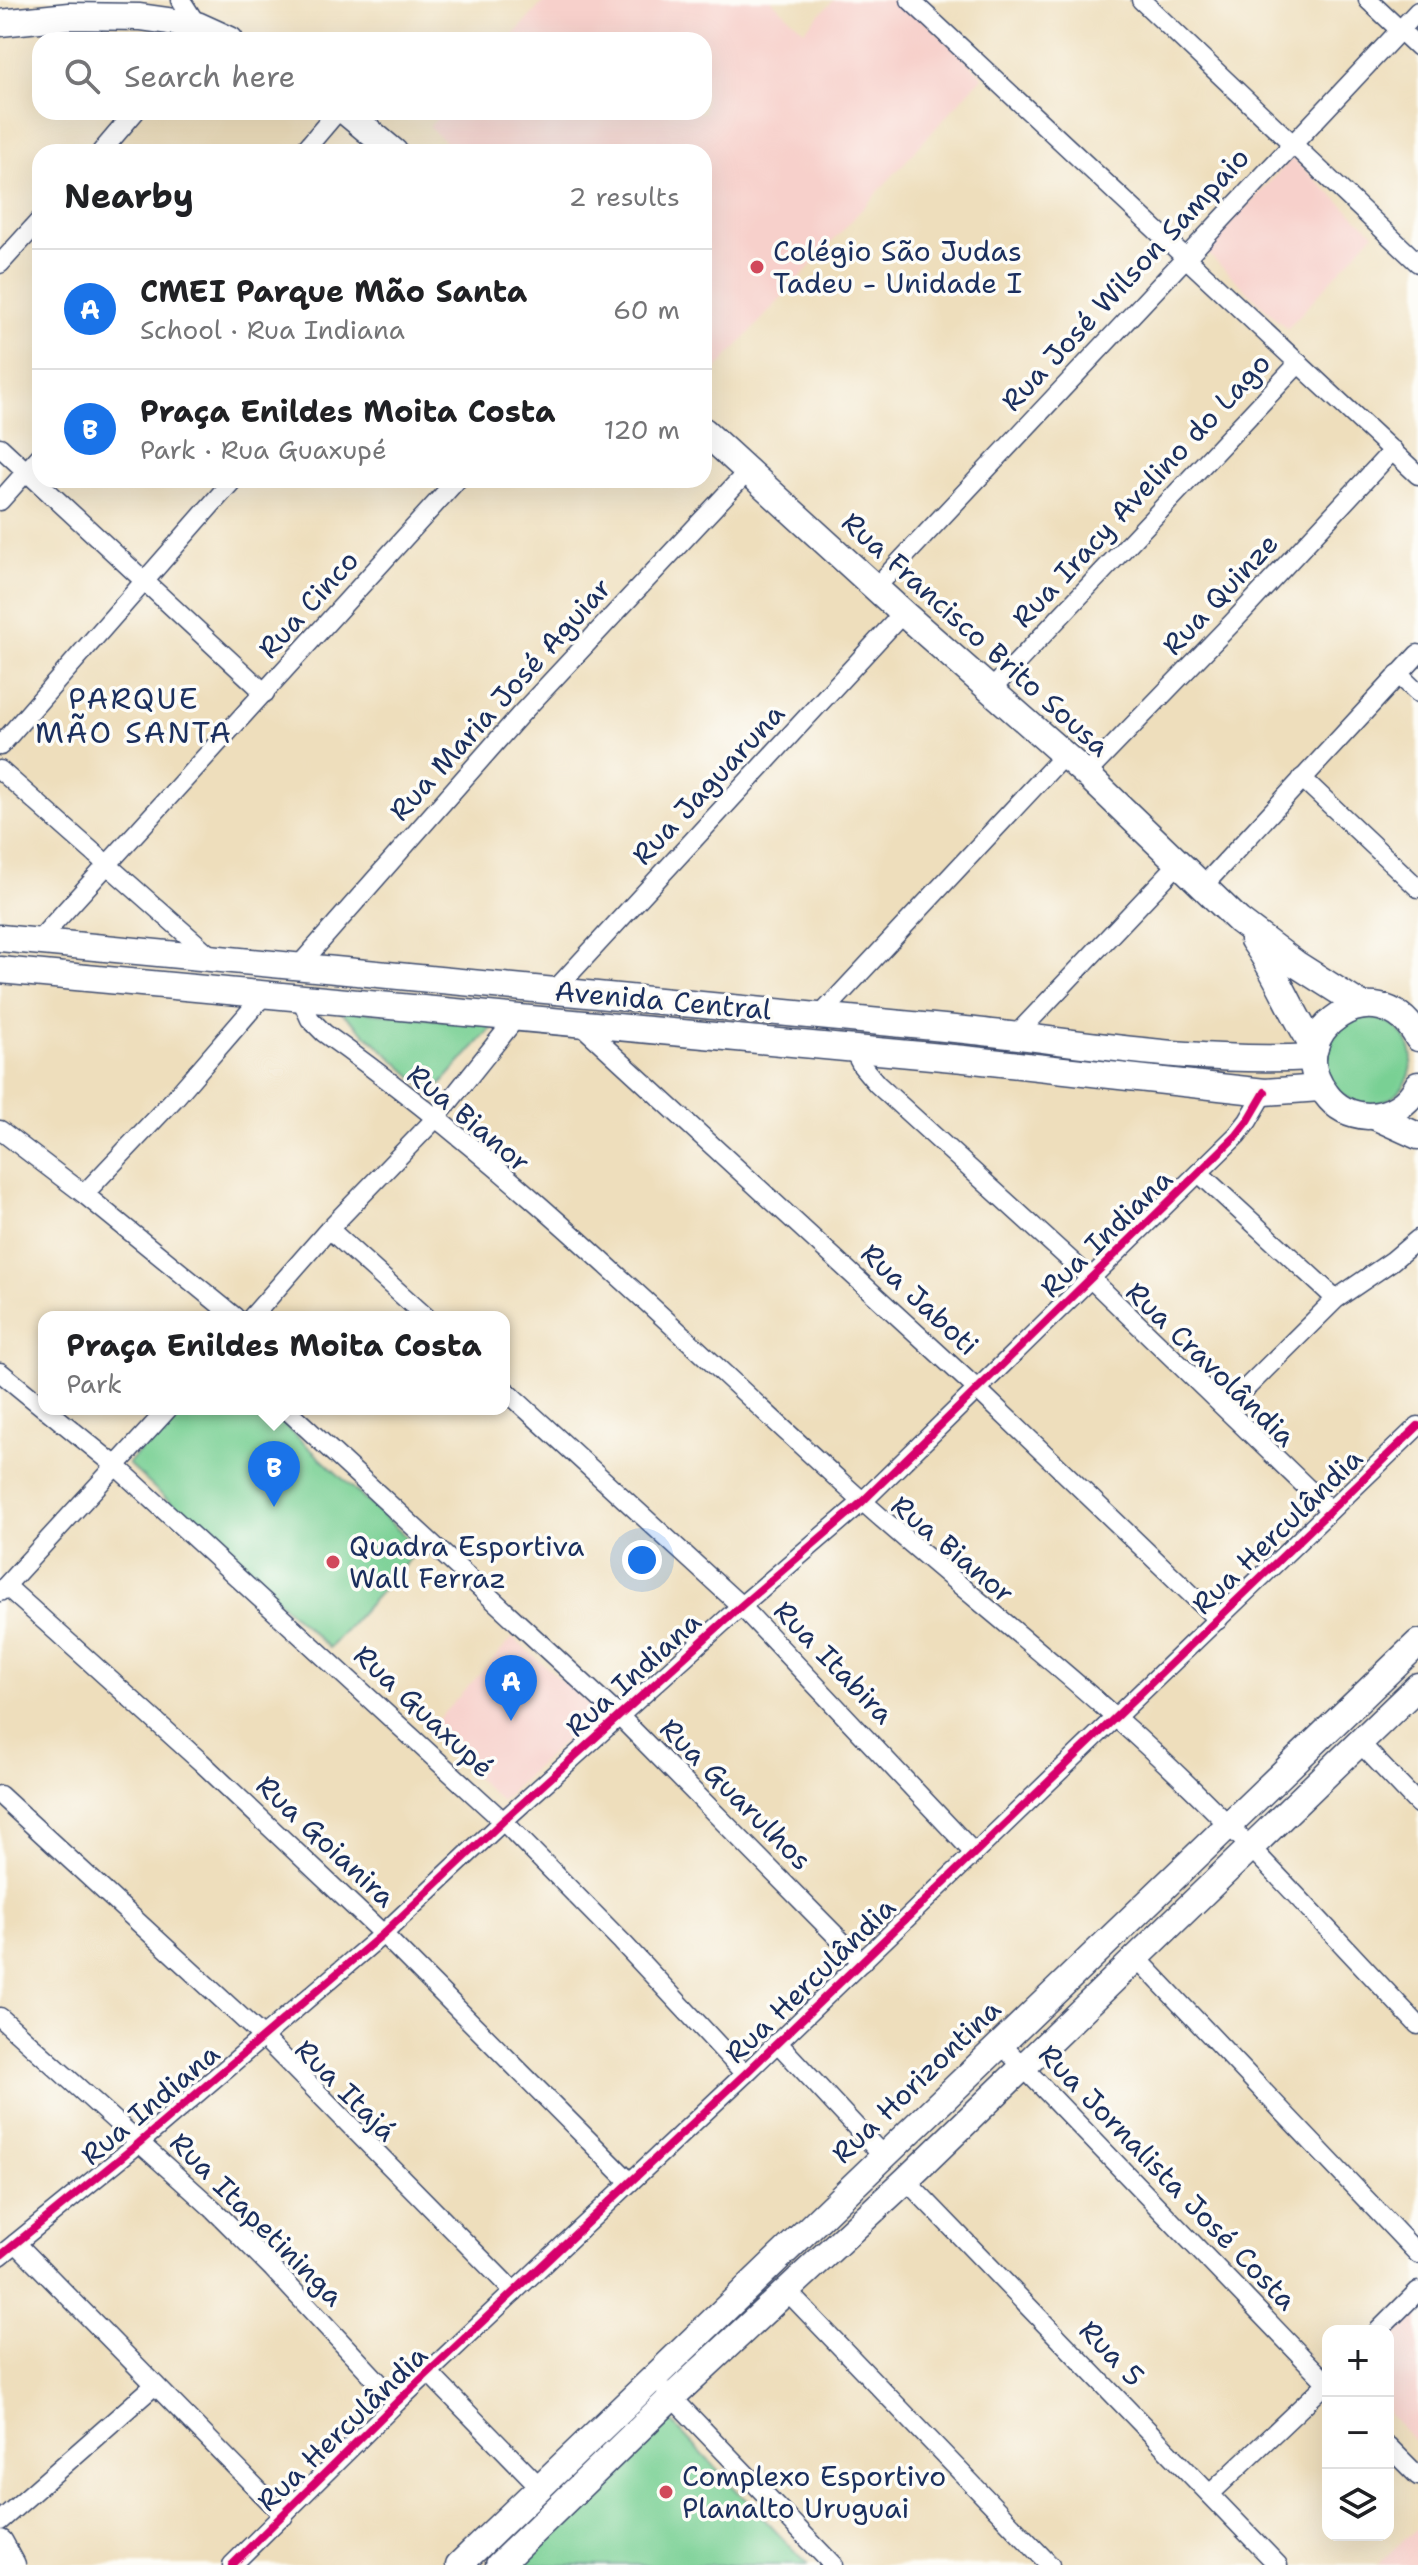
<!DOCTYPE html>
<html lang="en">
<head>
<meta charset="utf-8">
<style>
	body { margin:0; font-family:"Shantell Sans",sans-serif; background:#f6f6f6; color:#202124 }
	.controls { position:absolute; right:24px; bottom:24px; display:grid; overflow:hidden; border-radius:16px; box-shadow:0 8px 32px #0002 }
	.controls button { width:72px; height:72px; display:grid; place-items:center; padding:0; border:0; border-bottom:2px solid #e0e0e0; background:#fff; color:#202124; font:40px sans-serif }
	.you { position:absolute; left:642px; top:1560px; width:28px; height:28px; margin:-20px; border:6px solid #fff; border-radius:50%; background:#1a73e8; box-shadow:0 0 0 12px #1a73e833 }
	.badge { display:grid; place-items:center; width:52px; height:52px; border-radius:50%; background:#1a73e8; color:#fff; font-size:26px; font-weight:700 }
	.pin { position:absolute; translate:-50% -66px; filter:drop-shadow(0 2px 4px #0008) }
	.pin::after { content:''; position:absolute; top:42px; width:28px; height:24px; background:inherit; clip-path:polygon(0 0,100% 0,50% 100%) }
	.popup { position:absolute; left:38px; top:1311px; width:472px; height:104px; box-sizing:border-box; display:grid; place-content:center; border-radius:16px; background:#fff; filter:drop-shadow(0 2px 6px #0005); font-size:26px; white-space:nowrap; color:#757577 }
	.popup b { font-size:30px; color:#202124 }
	.popup::after { content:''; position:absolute; left:50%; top:100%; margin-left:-16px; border:16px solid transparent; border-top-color:#fff }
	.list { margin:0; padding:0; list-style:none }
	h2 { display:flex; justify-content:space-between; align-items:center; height:104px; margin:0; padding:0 32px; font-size:34px }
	h2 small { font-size:26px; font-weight:400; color:#757577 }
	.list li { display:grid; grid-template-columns:52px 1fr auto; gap:24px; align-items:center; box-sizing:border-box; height:120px; padding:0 32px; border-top:2px solid #e0e0e0 }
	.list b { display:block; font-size:30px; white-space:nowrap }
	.list p { margin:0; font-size:26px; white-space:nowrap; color:#757577 }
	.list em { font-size:26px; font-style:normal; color:#757577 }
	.icon { flex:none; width:44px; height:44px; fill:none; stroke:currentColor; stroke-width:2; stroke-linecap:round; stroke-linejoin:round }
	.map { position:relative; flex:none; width:1418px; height:2565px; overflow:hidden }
	.search { position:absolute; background:#fff; box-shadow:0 8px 32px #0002; left:32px; top:32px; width:680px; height:88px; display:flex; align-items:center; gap:20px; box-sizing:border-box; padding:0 28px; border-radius:24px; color:#757577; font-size:30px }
	.panel { position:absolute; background:#fff; box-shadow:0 8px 32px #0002; left:32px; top:144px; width:680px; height:344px; border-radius:24px }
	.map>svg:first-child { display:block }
	.built { fill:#f7d0cb }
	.green { fill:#79d094; stroke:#4a8079; stroke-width:2 }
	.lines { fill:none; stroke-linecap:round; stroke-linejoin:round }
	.street-casing { stroke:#3b496c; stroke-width:21 }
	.secondary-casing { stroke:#3b496c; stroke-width:29 }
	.street { stroke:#fff; stroke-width:18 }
	.secondary { stroke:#fff; stroke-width:26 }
	.cycleway-casing { stroke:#fdfcf7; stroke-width:13 }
	.cycleway { stroke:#d6006c; stroke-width:8 }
	.poi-dot { fill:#d1495b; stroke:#fdfcf7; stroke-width:3 }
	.labels { text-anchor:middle; stroke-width:7; stroke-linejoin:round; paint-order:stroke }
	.poi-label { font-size:28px; fill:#1b2f5e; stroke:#fdfcf7; text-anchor:start }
	.street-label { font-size:28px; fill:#1b2f5e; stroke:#fdfcf7 }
	.neighbourhood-label { font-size:30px; letter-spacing:2px; fill:#1b2f5e; stroke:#fdfcf7 }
</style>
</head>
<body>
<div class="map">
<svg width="1418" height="2565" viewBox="0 0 1418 2565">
	<rect width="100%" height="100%" fill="#fdfcf7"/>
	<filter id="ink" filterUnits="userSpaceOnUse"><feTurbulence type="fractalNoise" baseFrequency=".0125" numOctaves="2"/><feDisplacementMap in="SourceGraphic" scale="16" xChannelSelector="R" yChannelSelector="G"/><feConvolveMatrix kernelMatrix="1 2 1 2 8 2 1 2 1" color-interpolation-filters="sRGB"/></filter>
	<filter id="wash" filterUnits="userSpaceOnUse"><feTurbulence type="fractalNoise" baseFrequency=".006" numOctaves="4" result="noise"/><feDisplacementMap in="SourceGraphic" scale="32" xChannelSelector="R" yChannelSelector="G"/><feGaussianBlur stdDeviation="1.8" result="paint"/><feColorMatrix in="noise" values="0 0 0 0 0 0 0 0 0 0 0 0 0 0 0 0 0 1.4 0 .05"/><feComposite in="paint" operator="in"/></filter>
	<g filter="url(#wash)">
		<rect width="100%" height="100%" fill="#eedebc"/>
		<g class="built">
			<polygon points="545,0 771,0 804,30 834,0 903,0 983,76 704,383 704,152 456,152 429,127 443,112 704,112 704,40 509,40"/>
			<polygon points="1292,158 1374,233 1287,329 1205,251"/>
			<polygon points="513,1638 596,1710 501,1801 426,1732"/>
			<polygon points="1418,2304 1418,2445 1388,2414 1388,2332"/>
			<polygon points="1418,2527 1418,2565 1378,2565"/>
		</g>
		<g class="green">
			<polygon points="338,1009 494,1025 432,1094"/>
			<circle cx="1369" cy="1061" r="43"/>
			<polygon points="178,1409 267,1409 419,1549 329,1648 128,1464"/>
			<polygon points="669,2419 808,2565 517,2565"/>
		</g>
	</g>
	<g filter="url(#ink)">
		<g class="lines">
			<g class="street-casing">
				<g id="street">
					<polyline points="181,0 197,25 187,40"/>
					<polyline points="910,0 1418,475"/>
					<polyline points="1141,0 1418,263"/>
					<polyline points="1368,0 1418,47"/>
					<polyline points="101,152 135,112"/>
					<polyline points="303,152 337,112"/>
					<polyline points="0,264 40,220"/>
					<polyline points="0,447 265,693"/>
					<polyline points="0,501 40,456"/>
					<polyline points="875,588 1418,11"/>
					<polyline points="1398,674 1418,693"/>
					<polyline points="991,690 1299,363"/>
					<polyline points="0,746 233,480"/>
					<polyline points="0,770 213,958"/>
					<polyline points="1086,774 1233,622 1393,450"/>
					<polyline points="1302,778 1418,888"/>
					<polyline points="1204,885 1418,654"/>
					<polyline points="37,942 457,480"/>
					<polyline points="297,968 519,716 748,471"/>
					<polyline points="553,992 903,613"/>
					<path d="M301 999 310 1019 324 1033C510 1165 672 1328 840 1481 929 1563 1026 1637 1116 1718 1224 1813 1319 1921 1418 2025"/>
					<polyline points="819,1017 1064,755"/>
					<polyline points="580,1024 978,1390 1218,1620"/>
					<polyline points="1016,1035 1179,863"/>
					<polyline points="854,1051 862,1066 877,1084 1090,1278 1330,1510"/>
					<polyline points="0,1130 84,1194 235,1317"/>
					<polyline points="1199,1173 1336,1299"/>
					<polyline points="84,1194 175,1098 264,995"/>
					<polyline points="329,1229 426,1317"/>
					<polyline points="252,1317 329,1229 437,1117 516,1018"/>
					<polyline points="0,1372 44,1408"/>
					<polyline points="504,1389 741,1606 974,1853"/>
					<polyline points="1226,1408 1336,1299 1392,1261 1418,1239"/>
					<polyline points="46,1409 116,1466 503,1821 622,1942 745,2074"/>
					<polyline points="286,1409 619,1716 862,1962"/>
					<polyline points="6,1586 201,1762 383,1934 630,2182"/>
					<polyline points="0,1592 168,1409"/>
					<polyline points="1358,1741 1418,1804"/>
					<polyline points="0,1795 264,2038 514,2292"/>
					<polyline points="1136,1957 1418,2254"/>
					<polyline points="0,2017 212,2208 273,2269 397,2402"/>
					<polyline points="777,2042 883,2156"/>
					<polyline points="1001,2044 1328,2384"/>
					<polyline points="906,2180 1278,2565"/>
					<polyline points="16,2243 284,2516"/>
					<polyline points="0,2256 139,2143 383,1934 503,1821 741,1606 862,1502 1237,1135 1248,1121 1265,1092"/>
					<polyline points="787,2291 1050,2565"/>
					<polyline points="1378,2331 1418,2291"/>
					<polyline points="429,2373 539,2486"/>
					<polyline points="666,2391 833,2565"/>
					<polyline points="1388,2446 1418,2476"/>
					<polyline points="1210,2494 1328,2382"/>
					<polyline points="0,2521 155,2385"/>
					<polyline points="232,2565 397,2402 745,2074 1418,1426"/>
				</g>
			</g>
			<g class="secondary-casing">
				<g id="secondary">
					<polyline points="0,23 69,16 140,17 197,25 230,40"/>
					<polyline points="346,112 394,152"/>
					<polyline points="704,431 903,613 1086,774 1239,921 1296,964 1362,1006"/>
					<path d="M0 938 965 1030C1081 1042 1197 1064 1313 1057"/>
					<path d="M1253 940C1278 974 1291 1013 1315 1048"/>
					<polyline points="0,970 964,1059 1265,1092 1320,1088"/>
					<path d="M1418 1038C1379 964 1277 1033 1326 1094 1336 1108 1351 1115 1368 1116 1390 1116 1409 1103 1418 1085"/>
					<polyline points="1374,1116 1418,1136"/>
					<polyline points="0,2543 12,2565"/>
					<polyline points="459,2565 1418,1643"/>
					<polyline points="499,2565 672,2397 906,2180 1418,1686"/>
				</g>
			</g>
			<use href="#street" class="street"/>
			<use href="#secondary" class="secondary"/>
			<g class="cycleway-casing">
				<g id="cycleway">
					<polyline points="0,2256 139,2143 383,1934 503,1821 741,1606 862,1502 1237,1135 1248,1121 1265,1092"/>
					<polyline points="232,2565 397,2402 745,2074 1418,1426"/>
				</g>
			</g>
			<use href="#cycleway" class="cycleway"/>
		</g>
	</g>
	<g class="poi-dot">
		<circle cx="757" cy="267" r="8"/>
		<circle cx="333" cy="1562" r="8"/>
		<circle cx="666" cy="2492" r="8"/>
	</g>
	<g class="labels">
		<g class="poi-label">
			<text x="773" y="261">Colégio São Judas<tspan x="773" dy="32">Tadeu - Unidade I</tspan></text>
			<text x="349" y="1556">Quadra Esportiva<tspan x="349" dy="32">Wall Ferraz</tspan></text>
			<text x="682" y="2486">Complexo Esportivo<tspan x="682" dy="32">Planalto Uruguai</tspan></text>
		</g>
		<g class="street-label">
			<text transform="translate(1125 279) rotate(-47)" y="10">Rua José Wilson Sampaio</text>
			<text transform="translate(1141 490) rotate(-47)" y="10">Rua Iracy Avelino do Lago</text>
			<text transform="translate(1220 594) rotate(-47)" y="10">Rua Quinze</text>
			<text transform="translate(308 604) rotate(-48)" y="10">Rua Cinco</text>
			<text transform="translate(976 634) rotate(42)" y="10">Rua Francisco Brito Sousa</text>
			<text transform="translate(500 699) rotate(-48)" y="10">Rua Maria José Aguiar</text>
			<text transform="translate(708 784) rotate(-47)" y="10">Rua Jaguaruna</text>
			<text transform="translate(663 1000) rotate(5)" y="10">Avenida Central</text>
			<text transform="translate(469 1118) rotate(40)" y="10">Rua Bianor</text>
			<text transform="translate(1106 1233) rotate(-44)" y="10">Rua Indiana</text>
			<text transform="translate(920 1299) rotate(43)" y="10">Rua Jaboti</text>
			<text transform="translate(1211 1364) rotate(44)" y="10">Rua Cravolândia</text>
			<text transform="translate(1277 1531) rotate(-44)" y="10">Rua Herculândia</text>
			<text transform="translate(953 1549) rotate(40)" y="10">Rua Bianor</text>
			<text transform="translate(834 1662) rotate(46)" y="10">Rua Itabira</text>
			<text transform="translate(633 1674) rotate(-42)" y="10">Rua Indiana</text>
			<text transform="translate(424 1711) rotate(43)" y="10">Rua Guaxupé</text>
			<text transform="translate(736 1794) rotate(45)" y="10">Rua Guarulhos</text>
			<text transform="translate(326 1841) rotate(43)" y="10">Rua Goianira</text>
			<text transform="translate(810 1980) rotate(-44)" y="10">Rua Herculândia</text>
			<text transform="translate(916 2081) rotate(-44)" y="10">Rua Horizontina</text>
			<text transform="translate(346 2090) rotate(45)" y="10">Rua Itajá</text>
			<text transform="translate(150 2104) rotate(-40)" y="10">Rua Indiana</text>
			<text transform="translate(1168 2177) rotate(46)" y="10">Rua Jornalista José Costa</text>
			<text transform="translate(257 2219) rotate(45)" y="10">Rua Itapetininga</text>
			<text transform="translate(1112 2353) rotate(46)" y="10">Rua 5</text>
			<text transform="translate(342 2428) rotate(-44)" y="10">Rua Herculândia</text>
		</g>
		<g class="neighbourhood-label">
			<text x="134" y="709">PARQUE<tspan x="134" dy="34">MÃO SANTA</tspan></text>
		</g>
	</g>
</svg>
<div class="controls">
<button>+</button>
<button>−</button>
<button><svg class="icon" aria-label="layers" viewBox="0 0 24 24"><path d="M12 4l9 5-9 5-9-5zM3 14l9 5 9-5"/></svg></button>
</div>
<div class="you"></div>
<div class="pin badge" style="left:511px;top:1721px">A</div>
<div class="pin badge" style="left:274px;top:1507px">B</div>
<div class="popup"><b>Praça Enildes Moita Costa</b>Park</div>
<div class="search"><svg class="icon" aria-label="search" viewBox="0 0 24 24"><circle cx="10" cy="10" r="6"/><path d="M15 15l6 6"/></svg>Search here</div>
<section class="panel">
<h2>Nearby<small>2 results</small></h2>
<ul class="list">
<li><span class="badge">A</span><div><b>CMEI Parque Mão Santa</b><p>School · Rua Indiana</p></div><em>60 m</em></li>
<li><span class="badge">B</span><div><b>Praça Enildes Moita Costa</b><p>Park · Rua Guaxupé</p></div><em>120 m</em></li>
</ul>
</section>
</div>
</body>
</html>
